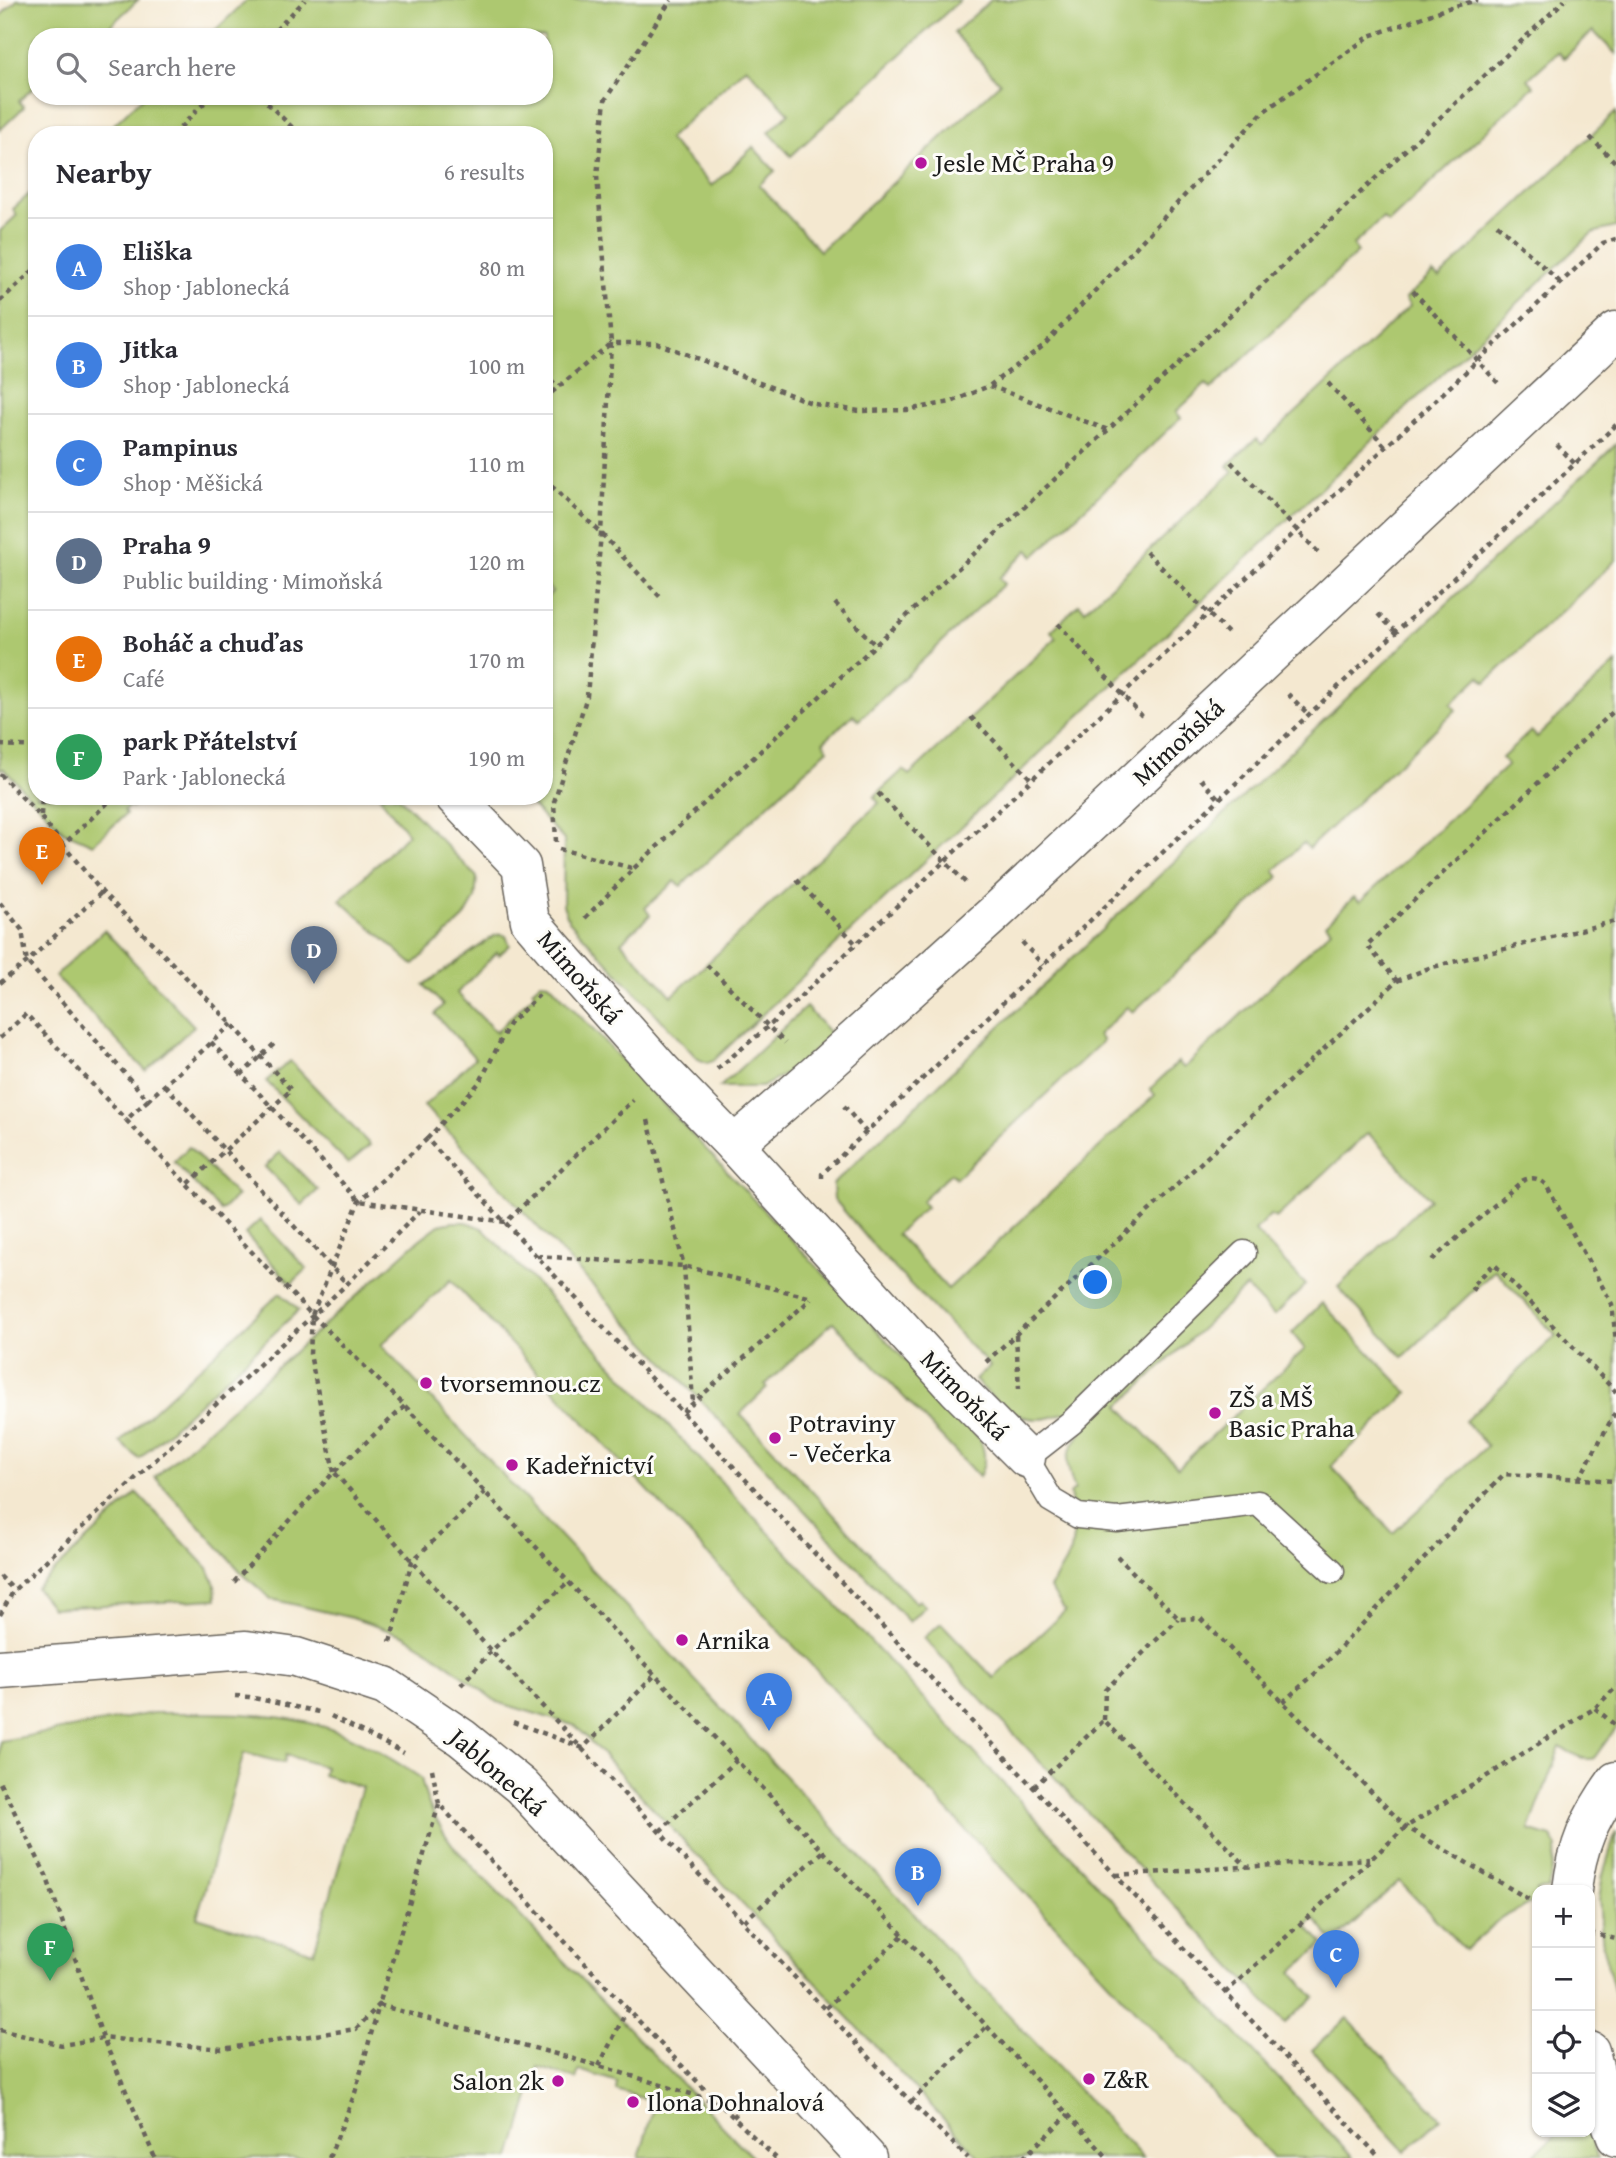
<!DOCTYPE html>
<html lang="en">
<head>
<meta charset="utf-8">
<style>
	body { margin:0; font-family:"Gentium Book Plus",serif; background:#f2f2f3; color:#2b2b33 }
	.controls { position:absolute; right:21px; bottom:21px; display:grid; overflow:hidden; border-radius:14px; box-shadow:0 2px 5px #0004 }
	.controls button { width:63px; height:63px; display:grid; place-items:center; padding:0; border:0; border-bottom:2px solid #e1e1e2; background:#fff; color:#2b2b33; font:35px sans-serif }
	.you { position:absolute; left:1096px; top:1283px; width:24px; height:24px; margin:-18px; border:5px solid #fff; border-radius:50%; background:#1a73e8; box-shadow:0 0 0 10px #1a73e833 }
	.badge { display:grid; place-items:center; width:46px; height:46px; border-radius:50%; background:#0f766e; color:#fff; font-size:23px; font-weight:700 }
	.pin { position:absolute; translate:-50% -58px; filter:drop-shadow(0 2px 4px #0008) }
	.pin::after { content:''; position:absolute; top:37px; width:24px; height:21px; background:inherit; clip-path:polygon(0 0,100% 0,50% 100%) }
	.list { margin:0; padding:0; list-style:none }
	h2 { display:flex; justify-content:space-between; align-items:center; height:91px; margin:0; padding:0 28px; font-size:30px }
	h2 small { font-size:23px; font-weight:400; color:#7c7c81 }
	.list li { display:grid; grid-template-columns:46px 1fr auto; gap:21px; align-items:center; box-sizing:border-box; height:98px; padding:0 28px; border-top:2px solid #e1e1e2 }
	.list b { display:block; font-size:26px; white-space:nowrap }
	.list p { margin:0; font-size:23px; white-space:nowrap; color:#7c7c81 }
	.list em { font-size:23px; font-style:normal; color:#7c7c81 }
	.icon { flex:none; width:38px; height:38px; fill:none; stroke:currentColor; stroke-width:2; stroke-linecap:round; stroke-linejoin:round }
	.map { position:relative; flex:none; width:1616px; height:2158px; overflow:hidden }
	.search { position:absolute; background:#fff; box-shadow:0 2px 5px #0004; left:28px; top:28px; width:525px; height:77px; display:flex; align-items:center; gap:18px; box-sizing:border-box; padding:0 24px; border-radius:28px; color:#7c7c81; font-size:26px }
	.panel { position:absolute; background:#fff; box-shadow:0 2px 5px #0004; left:28px; top:126px; width:525px; height:679px; border-radius:28px }
	.map>svg:first-child { display:block }
	.green { fill:#adc86f; stroke:#647246; stroke-width:2; fill-rule:evenodd }
	.lines { fill:none; stroke-linecap:round; stroke-linejoin:round }
	.service-casing { stroke:#68635b; stroke-width:27 }
	.minor-casing { stroke:#68635b; stroke-width:41 }
	.path { stroke:#68635b; stroke-width:4.5; stroke-dasharray:5 5; stroke-linecap:butt }
	.service { stroke:#fff; stroke-width:24 }
	.minor { stroke:#fff; stroke-width:38 }
	.poi-dot { fill:#b5179e; stroke:#fdfcf7; stroke-width:2.5 }
	.labels { text-anchor:middle; stroke-width:6; stroke-linejoin:round; paint-order:stroke }
	.poi-label { font-size:26px; fill:#1c1c1c; stroke:#fdfcf7; text-anchor:start }
	.street-label { font-size:26px; fill:#1c1c1c; stroke:#fdfcf7 }
</style>
</head>
<body>
<div class="map">
<svg width="1616" height="2158" viewBox="0 0 1616 2158">
	<rect width="100%" height="100%" fill="#fdfcf7"/>
	<filter id="ink" filterUnits="userSpaceOnUse"><feTurbulence type="fractalNoise" baseFrequency=".0143" numOctaves="2"/><feDisplacementMap in="SourceGraphic" scale="14" xChannelSelector="R" yChannelSelector="G"/><feConvolveMatrix kernelMatrix="1 2 1 2 8 2 1 2 1" color-interpolation-filters="sRGB"/></filter>
	<filter id="wash" filterUnits="userSpaceOnUse"><feTurbulence type="fractalNoise" baseFrequency=".00686" numOctaves="4" result="noise"/><feDisplacementMap in="SourceGraphic" scale="28" xChannelSelector="R" yChannelSelector="G"/><feGaussianBlur stdDeviation="1.57" result="paint"/><feColorMatrix in="noise" values="0 0 0 0 0 0 0 0 0 0 0 0 0 0 0 0 0 1.4 0 .05"/><feComposite in="paint" operator="in"/></filter>
	<g filter="url(#wash)">
		<rect width="100%" height="100%" fill="#f4e8d0"/>
		<g class="green">
			<polygon points="17,0 138,0 98,37 37,37 37,84 19,101 24,107 0,130 0,16"/>
			<polygon points="247,0 960,0 791,156 769,132 789,113 746,67 668,139 712,186 753,147 775,171 759,185 820,251 1000,83 954,33 991,0 1616,0 1616,54 1593,31 1564,58 1558,52 1528,79 1534,86 1388,223 1383,218 1353,245 1358,252 1211,389 1206,384 1176,412 1181,418 1034,556 1028,550 999,578 1004,584 859,720 853,715 823,742 828,749 681,886 675,881 645,908 650,915 621,942 672,996 879,803 874,797 878,793 903,770 909,775 1056,638 1051,631 1079,604 1085,610 1233,472 1228,466 1231,462 1256,439 1262,444 1410,306 1405,299 1433,273 1439,278 1616,112 1616,227 1592,233 713,1061 707,1063 698,1059 569,921 563,905 564,840 523,796 544,796 544,600 552,592 544,583 544,135 92,135 99,128 105,133 144,96 544,96 544,37 208,37"/>
			<polygon points="37,187 37,796 145,796 132,808 130,805 124,811 126,814 93,844 63,831 3,768 0,770 0,231 17,215 13,209"/>
			<path d="M1616 444V560L1486 682 1480 676 1451 704 1456 710 1309 848 1303 843 1274 871 1279 877 1133 1012 1127 1007 1098 1035 1103 1041 956 1178 951 1173 921 1201 926 1207 897 1234 948 1289 1155 1095 1150 1089 1178 1062 1184 1068 1331 930 1326 924 1354 897 1360 902 1508 765 1502 758 1531 731 1537 737 1616 663V1728L1594 1758C1583 1762 1571 1752 1560 1747L1529 1830 1551 1837 1557 1847 1548 1889 1537 1890 1536 1900 1502 1918 1465 1950 1399 1881 1334 1941 1314 1919 1307 1926 1323 1944 1292 1972 1314 1997 1285 2023 924 1638 941 1623 994 1678 1065 1611 1050 1588 1071 1552 1075 1521 1070 1494 1075 1489C1065 1464 1064 1453 1082 1432L1063 1413C1025 1431 1000 1406 975 1380L990 1366 878 1251 834 1199 833 1184ZM1368 1133 1430 1199 1338 1287 1403 1357 1495 1270 1556 1336 1465 1421 1487 1446 1393 1533 1331 1466 1408 1393 1322 1303 1292 1333 1305 1349 1178 1468 1119 1406 1246 1287 1274 1316 1306 1285 1255 1231 1270 1215 1276 1218Z"/>
			<polygon points="379,796 398,796 477,877 475,899 464,918 413,965 340,900 408,834"/>
			<polygon points="104,930 194,1026 146,1071 55,976"/>
			<path d="M501 934 506 936 510 945 499 955 497 952 457 993 496 1032 535 993 532 990 541 982 549 983 979 1438C986 1452 986 1463 979 1477L833 1322 765 1385 767 1388 740 1414 916 1603 919 1600 925 1606 909 1622 424 1106 475 1058 435 1014 443 1005 424 985 494 936Z"/>
			<polygon points="806,1007 832,1035 789,1072 762,1087 720,1087"/>
			<polygon points="290,1061 370,1145 348,1164 266,1081"/>
			<polygon points="189,1147 237,1196 221,1211 174,1162"/>
			<polygon points="280,1152 318,1190 302,1205 265,1167"/>
			<polygon points="260,1220 307,1269 291,1284 245,1234"/>
			<polygon points="453,1222 466,1222 482,1228 528,1275 1353,2158 1273,2158 451,1280 381,1345 1143,2158 980,2158 576,1726 497,1702 433,1653 405,1636 352,1618 271,1599 243,1574 155,1477 419,1240 439,1225"/>
			<polygon points="280,1293 299,1310 139,1459 120,1442"/>
			<polygon points="137,1493 208,1568 215,1585 216,1599 52,1608 36,1588"/>
			<path d="M153 1713C206 1713 258 1711 310 1723 349 1732 388 1756 421 1778 426 1804 438 1825 454 1847L753 2158H639L655 2102 616 2090 617 2082 579 2070 576 2079 538 2067 511 2158H0V1741ZM244 1753 284 1763 286 1755 325 1767 323 1775 362 1787 314 1952 197 1917Z"/>
			<polygon points="1616,1832 1616,1997 1603,1948 1599,1899 1603,1874"/>
			<polygon points="1347,2018 1441,2118 1405,2152 1312,2050"/>
			<polygon points="1558,2132 1588,2132 1598,2158 1531,2158"/>
		</g>
	</g>
	<g filter="url(#ink)">
		<g class="lines">
			<g class="service-casing">
				<polyline id="service" points="1244,1253 1072,1422 1026,1458 1051,1500 1078,1516 1117,1520 1258,1503 1332,1571"/>
			</g>
			<g class="minor-casing">
				<g id="minor">
					<polyline points="454,796 521,866 530,921 554,949 662,1071 734,1145 957,1389 1026,1458"/>
					<polyline points="734,1145 815,1075 995,913 1616,331"/>
					<polyline points="0,1669 246,1650 296,1657 385,1686 462,1738 521,1786 867,2158"/>
					<path d="M1572 1890C1577 1846 1590 1817 1616 1781"/>
					<polyline points="1590,2051 1601,2096 1616,2137"/>
				</g>
			</g>
			<g class="path">
				<polyline points="269,37 305,0"/>
				<polyline points="260,96 300,135"/>
				<polyline points="173,135 211,96"/>
				<polyline points="1590,137 1616,163"/>
				<polyline points="1497,224 1561,283"/>
				<polyline points="1413,291 1498,383"/>
				<polyline points="0,301 37,267"/>
				<polyline points="544,373 558,387"/>
				<polyline points="1328,383 1387,448"/>
				<polyline points="990,386 1108,430"/>
				<polyline points="544,399 611,343 597,176 605,100 671,0"/>
				<polyline points="1557,445 1575,464"/>
				<polyline points="1231,462 1318,552"/>
				<polyline points="544,479 601,533 661,598"/>
				<polyline points="1146,552 1230,635"/>
				<polyline points="835,603 876,646"/>
				<polyline points="1378,614 1396,632"/>
				<polyline points="1058,624 1142,716"/>
				<polyline points="1288,694 1309,715"/>
				<polyline points="971,717 1032,780"/>
				<polyline points="0,745 37,747"/>
				<polyline points="0,774 40,816 63,845"/>
				<polyline points="1201,779 1219,799"/>
				<polyline points="878,793 966,883"/>
				<polyline points="115,796 63,845 102,892 232,1024 291,1090 187,1185"/>
				<polyline points="41,815 42,796"/>
				<polyline points="556,842 554,802 587,696 601,533 611,343 657,343 814,404 859,411 907,410 951,402 989,386 1043,346 1263,112 1370,36 1451,7 1478,0"/>
				<polyline points="559,849 632,868"/>
				<polyline points="797,880 856,944"/>
				<polyline points="0,903 22,930 27,962 148,1100 232,1024"/>
				<polyline points="585,918 633,869 1108,430 1565,0"/>
				<polyline points="1022,942 1043,965"/>
				<polyline points="707,965 785,1043"/>
				<polyline points="1397,981 1429,968 1616,921"/>
				<polyline points="0,983 27,962 102,892"/>
				<polyline points="0,1038 26,1014 126,1120"/>
				<polyline points="211,1042 359,1201 506,1222 633,1100"/>
				<polyline points="717,1069 769,1026 1603,243 1616,239"/>
				<polyline points="241,1075 274,1044"/>
				<polyline points="165,1085 347,1284"/>
				<polyline points="148,1100 126,1120 312,1315 405,1406 655,1675 903,1935 1108,2158"/>
				<polyline points="844,1106 866,1132 1616,425"/>
				<polyline points="648,1120 684,1266 693,1403"/>
				<polyline points="427,1139 480,1082 509,1024 539,995"/>
				<polyline points="822,1178 822,1174 866,1132"/>
				<polyline points="537,1256 684,1266 812,1298"/>
				<path d="M1432 1260 1522 1181C1532 1176 1539 1178 1546 1185L1612 1304 1616 1342"/>
				<polyline points="1475,1290 1471,1287 1494,1264 1616,1392"/>
				<polyline points="1016,1335 1019,1389"/>
				<polyline points="986,1362 1397,981 1367,945 1616,709"/>
				<polyline points="683,1412 811,1299"/>
				<polyline points="335,1471 405,1406"/>
				<polyline points="334,1472 310,1354 312,1315 359,1201 427,1139 1380,2158"/>
				<polyline points="1579,1479 1616,1411"/>
				<polyline points="1117,1556 1179,1619 1200,1618 1406,1827 1530,1900"/>
				<polyline points="0,1576 14,1590"/>
				<polyline points="234,1582 334,1472 491,1651 911,2102 968,2158"/>
				<polyline points="0,1615 14,1590 347,1284 420,1211"/>
				<polyline points="390,1642 412,1561 485,1492"/>
				<polyline points="461,1685 491,1651 569,1582"/>
				<polyline points="235,1696 249,1697 319,1712"/>
				<polyline points="1283,1702 1319,1670 1504,1474 1616,1481"/>
				<polyline points="1595,1708 1616,1726"/>
				<polyline points="331,1716 404,1753"/>
				<polyline points="1104,1720 1105,1690 1178,1619"/>
				<polyline points="513,1722 583,1748 655,1675"/>
				<path d="M432 1769 439 1804C549 1923 657 2047 776 2158"/>
				<polyline points="0,1783 46,1875 103,2038 155,2158"/>
				<polyline points="1034,1787 1104,1720 1247,1867"/>
				<polyline points="439,1804 379,2005 599,2066 714,2101"/>
				<polyline points="660,1831 737,1760"/>
				<polyline points="1116,1875 1369,1859"/>
				<polyline points="744,1921 824,1851"/>
				<polyline points="1590,1933 1616,1939"/>
				<polyline points="1225,1993 1406,1827 1595,1708 1616,1687"/>
				<polyline points="826,2008 903,1935"/>
				<polyline points="0,2030 62,2045 103,2038 222,2049 356,2029 379,2005 355,2093 329,2158"/>
				<polyline points="599,2066 628,2008"/>
				<polyline points="911,2102 986,2027"/>
				<polyline points="733,2117 753,2098"/>
				<polyline points="1023,2158 1068,2115"/>
			</g>
			<use href="#service" class="service"/>
			<use href="#minor" class="minor"/>
		</g>
	</g>
	<g class="poi-dot">
		<circle cx="921" cy="163" r="7"/>
		<circle cx="426" cy="1383" r="7"/>
		<circle cx="1215" cy="1413" r="7"/>
		<circle cx="775" cy="1438" r="7"/>
		<circle cx="512" cy="1465" r="7"/>
		<circle cx="682" cy="1640" r="7"/>
		<circle cx="1089" cy="2079" r="7"/>
		<circle cx="558" cy="2081" r="7"/>
		<circle cx="633" cy="2102" r="7"/>
	</g>
	<g class="labels">
		<g class="poi-label">
			<text x="935" y="172">Jesle MČ Praha 9</text>
			<text x="440" y="1392">tvorsemnou.cz</text>
			<text x="1229" y="1407">ZŠ a MŠ<tspan x="1229" dy="30">Basic Praha</tspan></text>
			<text x="789" y="1432">Potraviny<tspan x="789" dy="30">- Večerka</tspan></text>
			<text x="526" y="1474">Kadeřnictví</text>
			<text x="696" y="1649">Arnika</text>
			<text x="1103" y="2088">Z&amp;R</text>
			<text x="544" y="2090" text-anchor="end">Salon 2k</text>
			<text x="647" y="2111">Ilona Dohnalová</text>
		</g>
		<g class="street-label">
			<text transform="translate(1178 742) rotate(-43)" y="9">Mimoňská</text>
			<text transform="translate(580 977) rotate(49)" y="9">Mimoňská</text>
			<text transform="translate(965 1395) rotate(46)" y="9">Mimoňská</text>
			<text transform="translate(498 1772) rotate(41)" y="9">Jablonecká</text>
		</g>
	</g>
</svg>
<div class="controls">
<button>+</button>
<button>−</button>
<button><svg class="icon" aria-label="locate" viewBox="0 0 24 24"><circle cx="12" cy="12" r="6"/><path d="M12 2v4M12 18v4M2 12h4M18 12h4"/></svg></button>
<button><svg class="icon" aria-label="layers" viewBox="0 0 24 24"><path d="M12 4l9 5-9 5-9-5zM3 14l9 5 9-5"/></svg></button>
</div>
<div class="you"></div>
<div class="pin badge" style="left:769px;top:1731px;background:#3f7fe0">A</div>
<div class="pin badge" style="left:918px;top:1906px;background:#3f7fe0">B</div>
<div class="pin badge" style="left:1336px;top:1988px;background:#3f7fe0">C</div>
<div class="pin badge" style="left:314px;top:984px;background:#5c6f8a">D</div>
<div class="pin badge" style="left:42px;top:885px;background:#e8710a">E</div>
<div class="pin badge" style="left:50px;top:1981px;background:#2e9e5b">F</div>
<div class="search"><svg class="icon" aria-label="search" viewBox="0 0 24 24"><circle cx="10" cy="10" r="6"/><path d="M15 15l6 6"/></svg>Search here</div>
<section class="panel">
<h2>Nearby<small>6 results</small></h2>
<ul class="list">
<li><span class="badge" style="background:#3f7fe0">A</span><div><b>Eliška</b><p>Shop · Jablonecká</p></div><em>80 m</em></li>
<li><span class="badge" style="background:#3f7fe0">B</span><div><b>Jitka</b><p>Shop · Jablonecká</p></div><em>100 m</em></li>
<li><span class="badge" style="background:#3f7fe0">C</span><div><b>Pampinus</b><p>Shop · Měšická</p></div><em>110 m</em></li>
<li><span class="badge" style="background:#5c6f8a">D</span><div><b>Praha 9</b><p>Public building · Mimoňská</p></div><em>120 m</em></li>
<li><span class="badge" style="background:#e8710a">E</span><div><b>Boháč a chuďas</b><p>Café</p></div><em>170 m</em></li>
<li><span class="badge" style="background:#2e9e5b">F</span><div><b>park Přátelství</b><p>Park · Jablonecká</p></div><em>190 m</em></li>
</ul>
</section>
</div>
</body>
</html>
